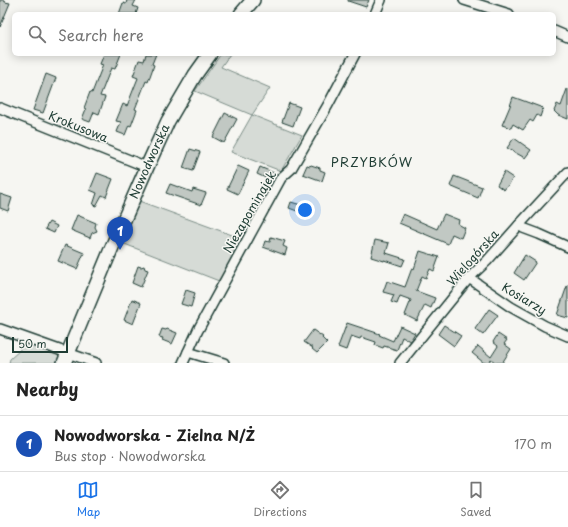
<!DOCTYPE html>
<html lang="en">
<head>
<meta charset="utf-8">
<style>
	body { margin:0; font-family:"Playpen Sans",sans-serif; background:#f6f6f6; color:#222 }
	.scale { position:absolute; left:12px; bottom:10px; width:56px; box-sizing:border-box; padding-left:4px; border:2px solid #1f3d34; border-top:0; font-size:11px; line-height:14px; white-space:nowrap; color:#1f3d34; -webkit-text-stroke:3px #f6f6f2; paint-order:stroke }
	.you { position:absolute; left:305px; top:210px; width:14px; height:14px; margin:-10px; border:3px solid #fff; border-radius:50%; background:#1a73e8; box-shadow:0 0 0 6px #1a73e833 }
	.badge { display:grid; place-items:center; width:26px; height:26px; border-radius:50%; background:#1a73e8; color:#fff; font-size:13px; font-weight:700 }
	.pin { position:absolute; translate:-50% -33px; filter:drop-shadow(0 1px 2px #0008) }
	.pin::after { content:''; position:absolute; top:21px; width:14px; height:12px; background:inherit; clip-path:polygon(0 0,100% 0,50% 100%) }
	.list { margin:0; padding:0; list-style:none }
	h2 { display:flex; justify-content:space-between; align-items:center; height:52px; margin:0; padding:0 16px; font-size:17px }
	h2 small { font-size:13px; font-weight:400; color:#767676 }
	.list li { display:grid; grid-template-columns:26px 1fr auto; gap:12px; align-items:center; box-sizing:border-box; height:56px; padding:0 16px; border-top:1px solid #e0e0e0 }
	.list b { display:block; font-size:15px; white-space:nowrap }
	.list p { margin:0; font-size:13px; white-space:nowrap; color:#767676 }
	.list em { font-size:13px; font-style:normal; color:#767676 }
	.icon { flex:none; width:22px; height:22px; fill:none; stroke:currentColor; stroke-width:2; stroke-linecap:round; stroke-linejoin:round }
	.map { position:relative; flex:none; width:568px; height:363px; overflow:hidden }
	.search { position:absolute; background:#fff; box-shadow:0 2px 10px #0003; left:12px; right:12px; top:12px; height:44px; display:flex; align-items:center; gap:10px; box-sizing:border-box; padding:0 14px; border-radius:6px; color:#767676; font-size:15px }
	.sheet { height:108px; background:#fff }
	nav { display:flex; justify-content:space-around; align-items:center; box-sizing:border-box; height:56px; border-top:1px solid #e0e0e0; background:#fff; font-size:11px; color:#767676 }
	nav a { display:grid; justify-items:center; gap:2px }
	nav .on { color:#1a73e8 }
	.map>svg:first-child { display:block }
	.grass { fill:#d6dbd6; stroke:#7a8c85 }
	.building { fill:#c1c8c3; stroke:#1f3d34 }
	.lines { fill:none; stroke-linecap:round; stroke-linejoin:round }
	.street-casing { stroke:#1f3d34; stroke-width:12 }
	.secondary-casing { stroke:#1f3d34; stroke-width:16 }
	.street { stroke:#f6f6f2; stroke-width:9 }
	.secondary { stroke:#f6f6f2; stroke-width:13 }
	.labels { text-anchor:middle; stroke-width:3; stroke-linejoin:round; paint-order:stroke }
	.street-label { font-size:12px; fill:#1f3d34; stroke:#f6f6f2 }
	.neighbourhood-label { font-size:13px; letter-spacing:1px; fill:#1f3d34; stroke:#f6f6f2 }
</style>
</head>
<body>
<div class="map">
<svg width="568" height="363" viewBox="0 0 568 363">
	<rect width="100%" height="100%" fill="#f6f6f2"/>
	<filter id="ink" filterUnits="userSpaceOnUse"><feTurbulence type="fractalNoise" baseFrequency=".025" numOctaves="2"/><feDisplacementMap in="SourceGraphic" scale="8" xChannelSelector="R" yChannelSelector="G"/><feConvolveMatrix kernelMatrix="1 2 1 2 8 2 1 2 1" color-interpolation-filters="sRGB"/></filter>
	<g filter="url(#ink)">
		<g class="grass">
			<polygon points="221,54 230,54 221,67 270,88 252,115 302,135 281,171 231,152 252,115 195,91"/>
			<polygon points="139,201 243,239 219,281 122,243"/>
			<polygon points="19,341 51,350 59,356 56,363 9,363 10,359 20,350"/>
		</g>
		<g class="building">
			<polygon points="0,0 4,0 5,2 10,3 0,27"/>
			<polygon points="127,0 136,0 133,6 138,8 136,14 119,14 123,3 126,4"/>
			<polygon points="348,0 369,0 366,7 348,1"/>
			<polygon points="104,54 121,54 115,69 111,68 104,86 100,96 105,97 99,114 94,112 90,122 82,119 86,109 84,108 90,92 92,93 99,75 103,65 100,64"/>
			<polygon points="146,54 156,54 152,64 154,65 148,82 146,81 135,109 137,110 131,126 129,125 125,135 117,132 121,122 116,121 123,104 127,106 134,88 138,78 133,76 139,60 144,61"/>
			<polygon points="46,74 56,78 43,113 33,110"/>
			<polygon points="567,89 568,89 568,119 558,115 554,111 557,104 561,106"/>
			<polygon points="513,97 543,108 540,117 537,115 533,122 530,120 523,130 513,124 511,128 502,125 510,106"/>
			<polygon points="289,103 300,107 293,126 282,122"/>
			<polygon points="225,113 237,119 224,143 213,137"/>
			<polygon points="514,138 531,150 525,158 507,148"/>
			<polygon points="190,149 200,152 193,171 183,168"/>
			<polygon points="307,165 310,166 311,165 320,168 320,170 325,172 322,181 303,174"/>
			<polygon points="238,166 249,171 238,194 227,189"/>
			<polygon points="260,167 274,173 270,180 257,174"/>
			<polygon points="504,172 513,178 508,186 507,186 504,190 497,185"/>
			<polygon points="97,173 113,179 106,197 102,195 96,206 93,205 97,193 90,190"/>
			<polygon points="454,176 482,187 478,198 450,186"/>
			<polygon points="170,184 192,192 193,189 206,193 201,205 166,193"/>
			<polygon points="0,194 12,198 8,211 0,208"/>
			<polygon points="291,202 308,207 305,214 289,208"/>
			<polygon points="403,214 437,229 444,214 459,220 458,224 465,228 461,238 452,234 448,244 399,223"/>
			<polygon points="77,215 96,223 95,227 97,231 92,233 90,238 71,230"/>
			<polygon points="49,222 57,226 54,233 45,229"/>
			<polygon points="271,237 285,241 283,246 287,248 285,255 263,247 265,241 270,242"/>
			<polygon points="375,240 389,243 386,253 405,259 402,266 384,260 384,261 371,257"/>
			<polygon points="65,245 84,253 77,269 58,261"/>
			<polygon points="420,251 439,257 434,271 430,269 426,278 422,276 416,291 435,298 431,308 425,305 417,321 405,315 411,300 400,296 397,304 391,302 394,295 383,292 387,281 405,287 412,268 414,269"/>
			<polygon points="525,255 536,262 524,280 514,273"/>
			<polygon points="138,266 141,267 144,266 145,269 148,270 141,287 132,283"/>
			<polygon points="567,286 568,286 568,318 557,315"/>
			<polygon points="186,290 195,293 191,307 181,304"/>
			<polygon points="132,299 141,303 133,324 124,320"/>
			<polygon points="489,309 498,315 483,335 475,329"/>
			<polygon points="347,323 380,334 379,335 393,341 400,326 415,333 410,341 402,337 397,350 384,346 383,348 375,345 376,342 361,337 360,339 351,336 346,350 338,347"/>
			<polygon points="444,325 461,336 454,346 438,334"/>
			<polygon points="162,329 166,330 167,329 177,333 172,344 162,340 163,338 159,337"/>
			<polygon points="313,330 323,337 322,338 327,343 317,353 312,349 313,348 304,342"/>
			<polygon points="498,334 507,340 504,344 511,349 502,363 496,363 491,359 488,363 484,363 472,353 478,346 491,357 498,346 493,342"/>
		</g>
		<g class="lines">
			<g class="street-casing">
				<g id="street">
					<polyline points="464,0 509,14"/>
					<polyline points="375,14 381,0"/>
					<polyline points="554,31 568,37"/>
					<polyline points="0,108 147,167"/>
					<polyline points="519,225 523,228 539,234 568,247"/>
					<polyline points="469,278 511,307 545,326 568,336"/>
					<polyline points="0,329 96,363"/>
					<polyline points="188,352 224,363"/>
					<polyline points="183,363 198,330 281,178 291,169 328,105 355,54"/>
					<polyline points="400,363 469,278 487,261 519,225 568,172"/>
				</g>
			</g>
			<g class="secondary-casing">
				<g id="secondary">
					<polyline points="241,14 253,0"/>
					<path id="s1" d="M64 363 112 247 147 167 168 121 195 75 210 54"/>
				</g>
			</g>
			<use href="#street" class="street"/>
			<use href="#secondary" class="secondary"/>
		</g>
	</g>
	<g class="labels">
		<g class="street-label">
			<text transform="translate(78 127) rotate(22)" y="4">Krokusowa</text>
			<text dy="4" stroke="none"><textPath href="#s1" startOffset="219">Nowodworska</textPath></text>
			<text transform="translate(250 212) rotate(-60)" y="4">Niezapominajek</text>
			<text transform="translate(473 258) rotate(-48)" y="4">Wielogórska</text>
			<text transform="translate(524 299) rotate(31)" y="4">Kosiarzy</text>
		</g>
		<g class="neighbourhood-label">
			<text x="372" y="167">PRZYBKÓW</text>
		</g>
	</g>
</svg>
<div class="scale">50 m</div>
<div class="you"></div>
<div class="pin badge" style="left:120px;top:250px;background:#1a4fb4">1</div>
<div class="search"><svg class="icon" aria-label="search" viewBox="0 0 24 24"><circle cx="10" cy="10" r="6"/><path d="M15 15l6 6"/></svg>Search here</div>
</div>
<section class="sheet">
<h2>Nearby<small></small></h2>
<ul class="list">
<li><span class="badge" style="background:#1a4fb4">1</span><div><b>Nowodworska - Zielna N/Ż</b><p>Bus stop · Nowodworska</p></div><em>170 m</em></li>
</ul>
</section>
<nav>
<a class="on"><svg class="icon" aria-label="map" viewBox="0 0 24 24"><path d="M3 6l6-2 6 2 6-2v14l-6 2-6-2-6 2zM9 4v14M15 6v14"/></svg>Map</a>
<a><svg class="icon" aria-label="directions" viewBox="0 0 24 24"><path d="M12 3l9 9-9 9-9-9zM9 14v-3h6M13 9l2 2-2 2"/></svg>Directions</a>
<a><svg class="icon" aria-label="saved" viewBox="0 0 24 24"><path d="M7 4h10v16l-5-4-5 4z"/></svg>Saved</a>
</nav>
</body>
</html>
